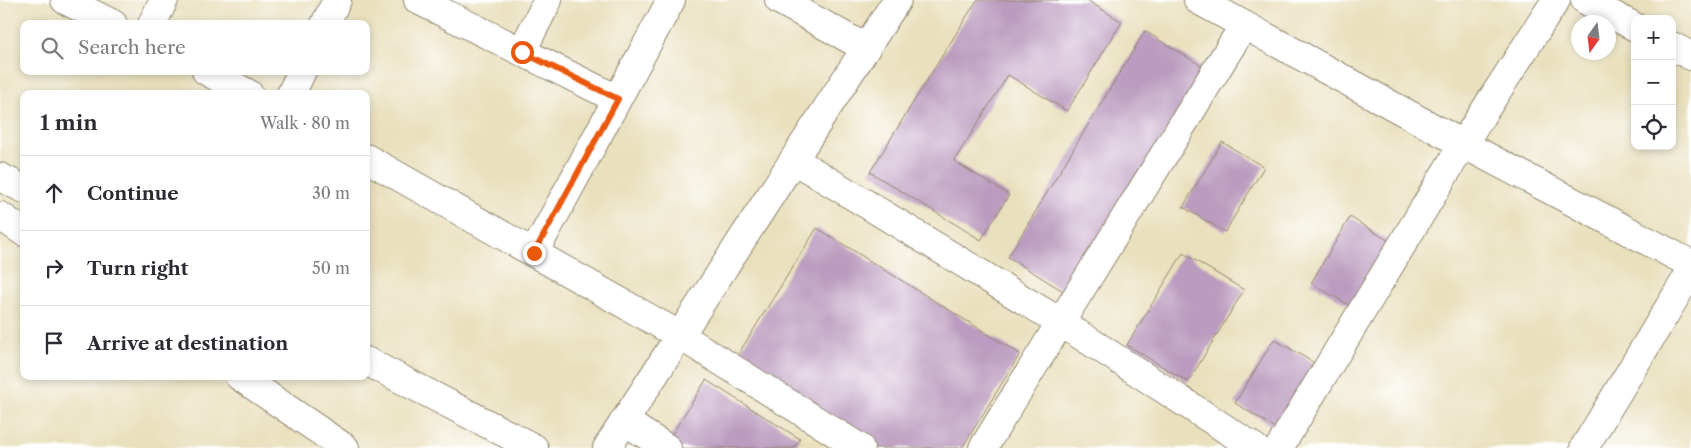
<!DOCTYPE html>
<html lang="en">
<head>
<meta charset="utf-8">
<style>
	body { margin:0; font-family:"Libre Caslon Text",serif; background:#f7f7f7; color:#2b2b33 }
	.controls { position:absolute; right:15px; top:15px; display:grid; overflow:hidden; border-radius:10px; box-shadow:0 2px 8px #0003 }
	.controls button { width:45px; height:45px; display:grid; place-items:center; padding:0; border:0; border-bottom:1px solid #e1e1e2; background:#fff; color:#2b2b33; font:25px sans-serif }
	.compass { position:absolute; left:1571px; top:15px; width:45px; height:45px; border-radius:50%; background:#fff; box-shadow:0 2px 8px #0003; rotate:194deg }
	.stop { position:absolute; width:15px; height:15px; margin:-11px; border:4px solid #ea580c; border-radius:50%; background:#fff }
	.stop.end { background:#ea580c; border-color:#fff; box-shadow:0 1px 5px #0008 }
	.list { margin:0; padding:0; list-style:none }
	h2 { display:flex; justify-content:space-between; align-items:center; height:65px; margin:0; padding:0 20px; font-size:21px }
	h2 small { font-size:16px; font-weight:400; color:#7c7c81 }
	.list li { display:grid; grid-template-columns:32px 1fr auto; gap:15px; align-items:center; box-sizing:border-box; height:75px; padding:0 20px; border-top:1px solid #e1e1e2 }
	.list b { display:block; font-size:19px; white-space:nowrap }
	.list em { font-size:16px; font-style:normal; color:#7c7c81 }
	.icon { flex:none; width:28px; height:28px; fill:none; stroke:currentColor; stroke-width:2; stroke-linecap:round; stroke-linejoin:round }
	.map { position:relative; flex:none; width:1691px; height:448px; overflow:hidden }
	.search { position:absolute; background:#fff; box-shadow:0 2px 8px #0003; left:20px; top:20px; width:350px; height:55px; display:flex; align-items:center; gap:12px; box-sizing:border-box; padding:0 18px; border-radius:10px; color:#7c7c81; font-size:19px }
	.panel { position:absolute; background:#fff; box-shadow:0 2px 8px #0003; left:20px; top:90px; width:350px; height:290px; border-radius:10px }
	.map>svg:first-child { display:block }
	.building { fill:#bb9bbf }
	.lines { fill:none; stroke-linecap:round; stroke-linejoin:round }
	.minor-casing { stroke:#92856e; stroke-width:30 }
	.minor { stroke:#fff; stroke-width:28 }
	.route { stroke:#ea580c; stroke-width:6 }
</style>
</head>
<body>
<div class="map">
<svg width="1691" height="448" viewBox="0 0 1691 448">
	<rect width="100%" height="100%" fill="#fff"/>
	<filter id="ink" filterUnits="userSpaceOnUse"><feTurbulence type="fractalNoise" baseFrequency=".02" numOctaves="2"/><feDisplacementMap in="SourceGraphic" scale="10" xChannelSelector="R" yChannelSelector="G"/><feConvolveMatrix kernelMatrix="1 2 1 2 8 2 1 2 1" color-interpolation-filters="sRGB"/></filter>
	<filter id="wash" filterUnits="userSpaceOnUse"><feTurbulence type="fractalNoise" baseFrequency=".0096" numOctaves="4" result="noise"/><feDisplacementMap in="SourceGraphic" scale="20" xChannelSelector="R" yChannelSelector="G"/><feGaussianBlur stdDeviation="1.12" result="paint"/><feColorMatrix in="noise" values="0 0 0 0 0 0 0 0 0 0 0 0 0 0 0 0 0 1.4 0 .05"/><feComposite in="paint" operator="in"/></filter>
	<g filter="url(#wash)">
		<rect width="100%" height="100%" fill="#e9e0bd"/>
		<g id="blocks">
			<g class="building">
				<polygon points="977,0 1087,0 1122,22 1067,111 1008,75 954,161 1009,195 981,240 870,172"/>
				<polygon points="1145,31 1205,68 1068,294 1008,257"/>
				<polygon points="1222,142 1264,167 1225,232 1183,207"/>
				<polygon points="1350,217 1392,243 1354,308 1311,283"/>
				<polygon points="817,228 1020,354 962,448 876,448 734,361"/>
				<polygon points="1183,253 1244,290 1188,382 1127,345"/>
				<polygon points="1274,339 1316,364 1277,429 1235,403"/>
				<polygon points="706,380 800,439 794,448 676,448 667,442"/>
			</g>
		</g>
	</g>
	<g filter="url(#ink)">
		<use href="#blocks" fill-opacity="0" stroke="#92856e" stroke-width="1"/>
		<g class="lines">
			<g class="minor-casing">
				<g id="minor">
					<polyline points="65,0 113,24"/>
					<polyline points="418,0 617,99"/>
					<polyline points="779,0 866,48"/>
					<polyline points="1198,0 1463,144 1691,264"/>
					<polyline points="1585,0 1635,27"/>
					<polyline points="152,24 164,0"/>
					<polyline points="325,24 337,0"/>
					<polyline points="1672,46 1691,56"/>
					<polyline points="522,51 548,0"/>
					<polyline points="206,71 249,94"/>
					<polyline points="291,94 302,71"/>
					<polyline points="366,158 679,335 860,448"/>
					<polyline points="794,160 1060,322 1255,448"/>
					<polyline points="0,177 24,189"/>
					<polyline points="0,216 24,232"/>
					<polyline points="534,253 671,0"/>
					<polyline points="366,361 534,448"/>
					<polyline points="239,376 345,448"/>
					<polyline points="624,421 667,448"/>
					<polyline points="607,448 897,0"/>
					<polyline points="983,448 1244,25"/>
					<polyline points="1279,448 1463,144 1556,0"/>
					<polyline points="1584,448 1691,271"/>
				</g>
			</g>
			<use href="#minor" class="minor"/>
		</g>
	</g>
	<g class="lines" filter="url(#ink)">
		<polyline class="route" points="522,52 618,99 534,253"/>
	</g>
</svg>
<div class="controls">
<button>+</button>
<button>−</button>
<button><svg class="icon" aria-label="locate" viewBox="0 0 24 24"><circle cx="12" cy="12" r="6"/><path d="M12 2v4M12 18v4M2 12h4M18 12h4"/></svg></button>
</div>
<svg class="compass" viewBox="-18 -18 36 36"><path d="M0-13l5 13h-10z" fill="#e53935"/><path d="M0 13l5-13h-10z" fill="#7c7c81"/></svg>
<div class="stop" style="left:522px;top:52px"></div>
<div class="stop end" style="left:534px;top:253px"></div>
<div class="search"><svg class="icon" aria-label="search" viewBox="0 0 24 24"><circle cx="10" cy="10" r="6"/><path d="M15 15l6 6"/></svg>Search here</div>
<section class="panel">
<h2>1 min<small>Walk · 80 m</small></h2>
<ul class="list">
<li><svg class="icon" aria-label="ahead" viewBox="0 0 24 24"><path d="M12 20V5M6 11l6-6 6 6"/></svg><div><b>Continue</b></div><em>30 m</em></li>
<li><svg class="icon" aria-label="right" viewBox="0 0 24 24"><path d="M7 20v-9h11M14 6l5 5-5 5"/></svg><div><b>Turn right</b></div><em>50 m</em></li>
<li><svg class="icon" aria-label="arrive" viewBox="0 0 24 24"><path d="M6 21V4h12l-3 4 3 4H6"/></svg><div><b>Arrive at destination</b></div></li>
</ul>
</section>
</div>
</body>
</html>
